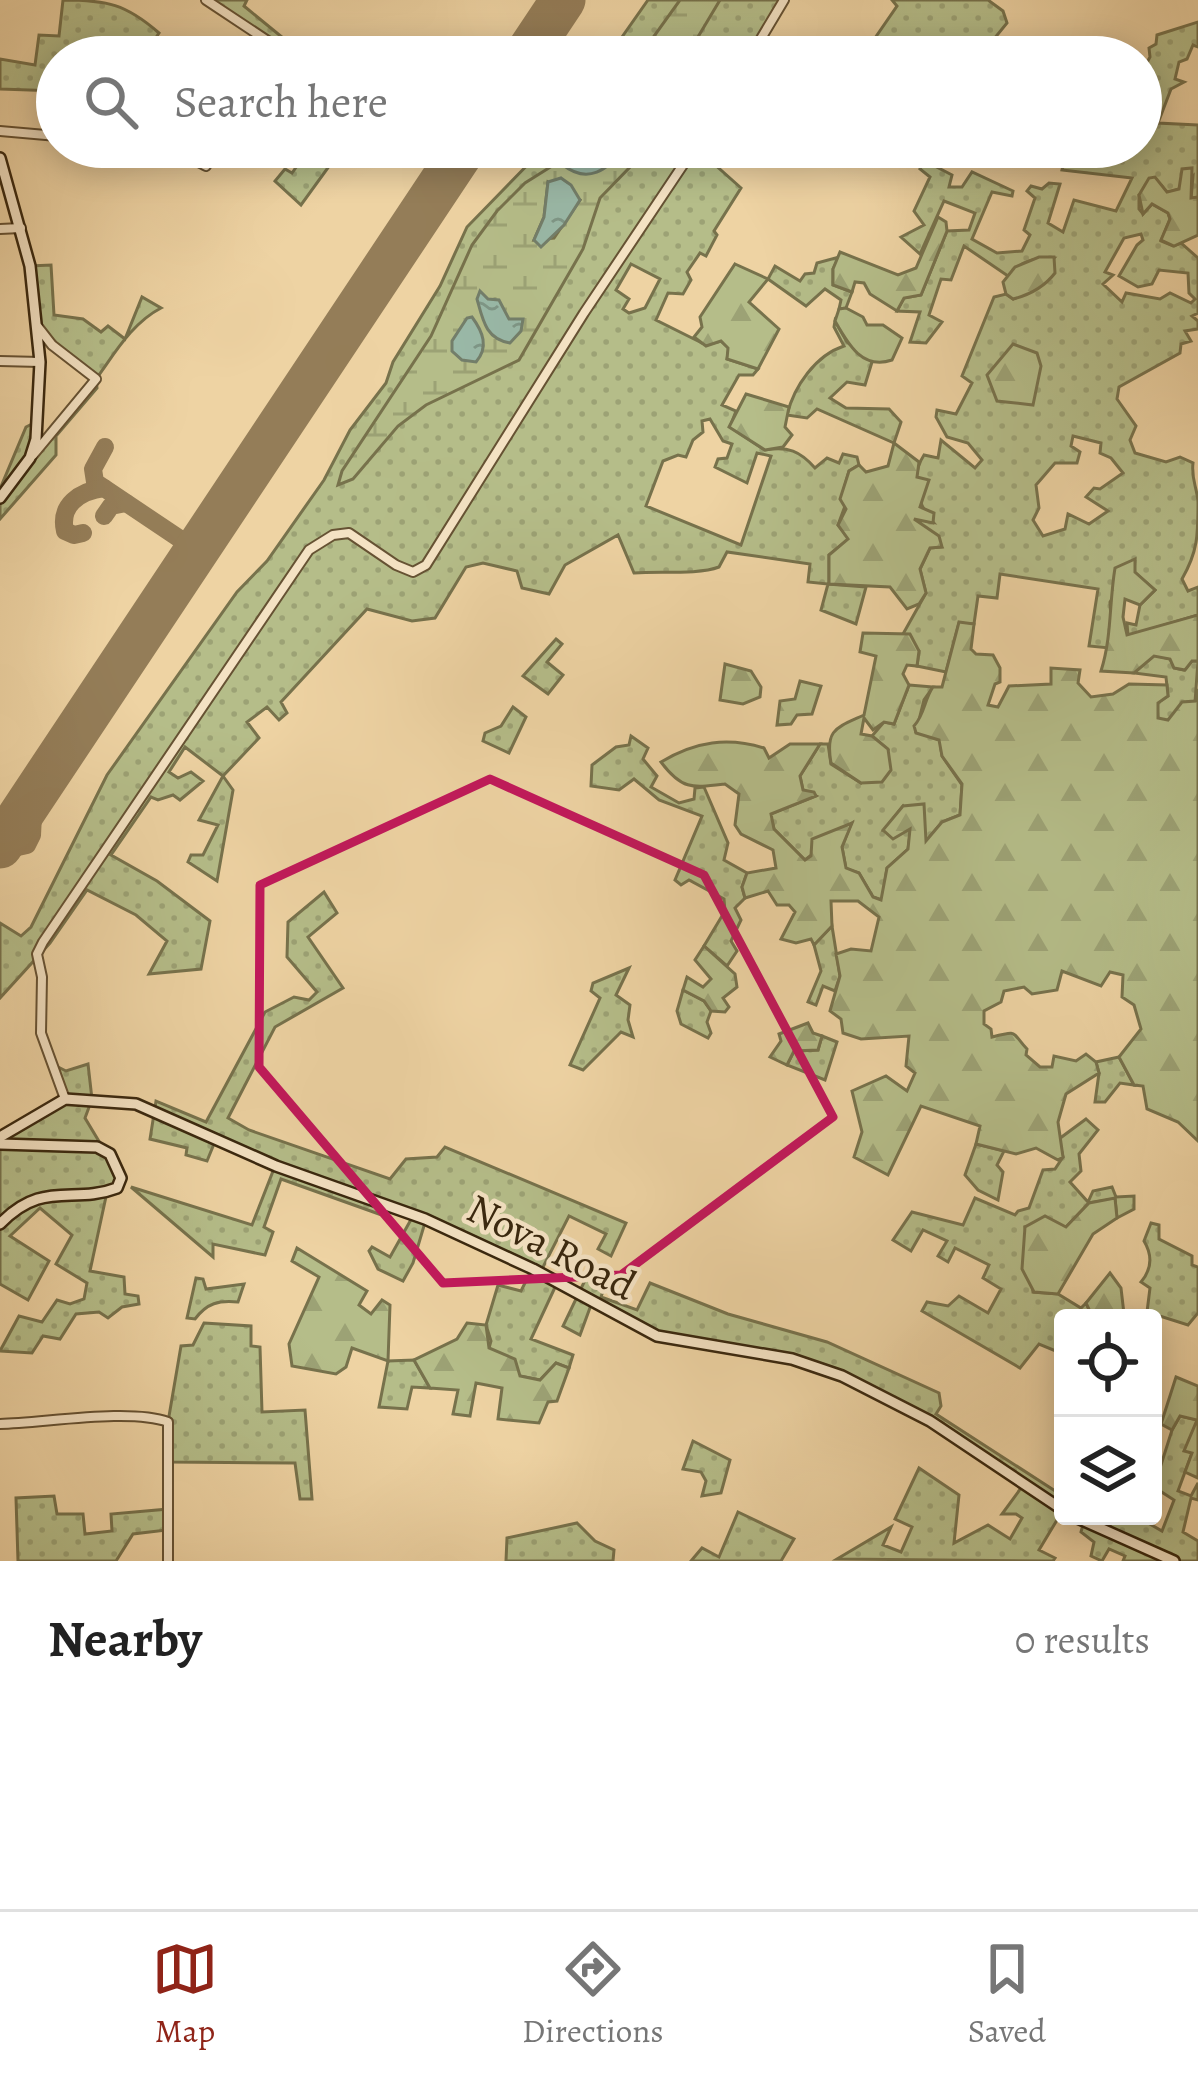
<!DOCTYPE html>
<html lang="en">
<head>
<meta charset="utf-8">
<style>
	body { margin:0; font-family:Alegreya,serif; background:#f2f2f2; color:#222 }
	.controls { position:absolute; right:36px; bottom:36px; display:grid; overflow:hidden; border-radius:12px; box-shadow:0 6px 30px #0003 }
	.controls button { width:108px; height:108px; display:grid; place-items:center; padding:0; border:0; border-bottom:3px solid #e0e0e0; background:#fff; color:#222; font:60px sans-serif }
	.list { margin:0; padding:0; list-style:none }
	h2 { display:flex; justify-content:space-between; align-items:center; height:156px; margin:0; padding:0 48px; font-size:51px }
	h2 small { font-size:39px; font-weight:400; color:#767676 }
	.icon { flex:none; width:66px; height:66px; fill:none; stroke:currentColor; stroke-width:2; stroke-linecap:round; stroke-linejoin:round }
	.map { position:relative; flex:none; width:1198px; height:1561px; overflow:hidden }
	.search { position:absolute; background:#fff; box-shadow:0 6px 30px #0003; left:36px; right:36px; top:36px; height:132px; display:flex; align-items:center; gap:30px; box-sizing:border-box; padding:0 42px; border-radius:66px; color:#767676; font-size:45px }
	.sheet { height:348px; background:#fff }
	nav { display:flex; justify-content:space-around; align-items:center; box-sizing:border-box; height:168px; border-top:3px solid #e0e0e0; background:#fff; font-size:33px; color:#767676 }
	nav a { display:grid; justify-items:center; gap:6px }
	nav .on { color:#8f2418 }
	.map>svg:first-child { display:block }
	.grass { fill:url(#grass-dots); stroke:#77724c; stroke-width:3; fill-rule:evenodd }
	.forest { fill:url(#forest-firs); stroke:#77724c; stroke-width:3 }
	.wetland { fill:url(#wetland-marsh); stroke:#77724c; stroke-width:3; fill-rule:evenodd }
	.water { fill:url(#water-ripples); stroke:#737e6a; stroke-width:3 }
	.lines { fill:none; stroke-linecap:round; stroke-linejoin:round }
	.taxiway { stroke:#947d58; stroke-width:18 }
	.runway { stroke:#947d58; stroke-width:45 }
	.street-casing { stroke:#665233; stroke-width:12 }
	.secondary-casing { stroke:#39270e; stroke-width:14 }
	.street { stroke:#f4e2c3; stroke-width:8 }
	.secondary { stroke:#f4e2c3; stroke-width:9 }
	.marked { fill:none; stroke:#c2185b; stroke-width:9; stroke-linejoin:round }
	.labels { text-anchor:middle; stroke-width:9; stroke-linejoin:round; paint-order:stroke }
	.street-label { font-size:42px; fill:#39270e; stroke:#f4e2c3 }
</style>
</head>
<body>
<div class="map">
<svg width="1198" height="1561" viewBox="0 0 1198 1561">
	<defs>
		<pattern id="grass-dots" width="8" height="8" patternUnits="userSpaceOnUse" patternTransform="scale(3)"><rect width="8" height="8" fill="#b5bd89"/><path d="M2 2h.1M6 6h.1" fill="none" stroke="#9ca275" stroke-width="1.8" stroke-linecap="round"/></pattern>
		<pattern id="forest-firs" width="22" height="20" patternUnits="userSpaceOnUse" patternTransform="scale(3)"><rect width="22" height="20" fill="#b5bd89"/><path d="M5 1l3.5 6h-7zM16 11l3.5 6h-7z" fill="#9ca275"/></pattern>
		<pattern id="wetland-marsh" width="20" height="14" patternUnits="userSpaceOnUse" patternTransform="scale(3)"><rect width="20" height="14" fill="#b5bd89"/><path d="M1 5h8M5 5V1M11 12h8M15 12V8" fill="none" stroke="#9ca275"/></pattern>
		<pattern id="water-ripples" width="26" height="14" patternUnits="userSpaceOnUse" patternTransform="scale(3)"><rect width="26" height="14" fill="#99b8a7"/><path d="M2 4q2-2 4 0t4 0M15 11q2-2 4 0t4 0" fill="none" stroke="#7e9686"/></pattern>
	</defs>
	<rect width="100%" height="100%" fill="#eed3a3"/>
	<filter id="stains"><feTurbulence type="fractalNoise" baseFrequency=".00167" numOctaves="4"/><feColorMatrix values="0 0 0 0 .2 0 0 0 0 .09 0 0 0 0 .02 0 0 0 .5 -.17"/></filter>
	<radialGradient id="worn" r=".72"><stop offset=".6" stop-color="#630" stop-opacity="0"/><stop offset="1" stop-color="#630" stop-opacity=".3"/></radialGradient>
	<g class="grass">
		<path d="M63 0C107 0 126 4 159 33L143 57H57V91L0 89V59L35 65 39 35 59 36Z"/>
		<polygon points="209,0 247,0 244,6 305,56 313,52 317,57 261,57 252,50 256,37"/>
		<polygon points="648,0 784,0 755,49 763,57 608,57"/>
		<polygon points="892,0 988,0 1003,11 1007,23 985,50 967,50 960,57 842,57 866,51 897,6"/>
		<path d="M1198 22V47L1193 45 1187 59 1179 62 1175 79 1184 82 1171 89 1158 123 1198 125V197L1191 199 1193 176 1179 189 1167 193 1162 186 1139 195V209L1143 214 1152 204 1168 213 1170 219 1161 241 1173 246 1181 243 1198 258V313L1192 316 1198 321V329L1185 331 1191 341 1181 344 1180 353 1119 387 1117 399 1136 426 1130 440 1135 453 1166 462 1180 457 1193 463C1191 479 1197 487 1198 502 1198 535 1198 551 1182 579L1188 591 1198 587V615L1128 636 1127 623 1136 625 1140 605 1155 590 1134 572 1135 560 1110 602 1112 636 1109 648 1089 646 1098 589 1000 574 997 598 978 596 974 624 959 623 946 672 917 666 919 651 903 634 926 593 920 569 930 548 941 547 909 516 933 522C917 504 910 476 924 455L938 458 941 440 975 468 982 460 968 443 947 437 936 417 937 410 956 414 972 383 962 376 994 297 1006 294 1013 299 1054 258C1036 257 1020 261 1008 276L964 246 951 280 941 279 929 315 942 322 926 343 910 342 920 312 897 311 904 298 921 295 947 231 969 230 975 213 944 201 920 254 901 237 924 225 914 211 930 177 920 169 925 161 952 175 949 187H962L972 172 1013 191 1012 196 992 192 972 239 997 253 1022 251 1030 235 1024 230 1035 198 1027 191 1031 186 1042 189 1049 183 1060 184 1048 223 1063 232 1074 200 1116 211 1132 178 1062 170 1068 147H1141V87L1152 83 1154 76 1144 68 1150 57 1149 48 1156 44 1157 35ZM1141 234 1143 240 1137 245 1119 276 1138 287 1152 284 1159 270 1188 273 1189 293 1195 299 1191 303 1170 293 1160 299 1126 293 1122 302 1103 284 1113 275 1105 272 1124 238ZM1073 436 1101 443 1100 453 1111 458 1123 473 1100 489 1094 488 1086 497 1108 511 1089 524 1068 514 1065 529 1043 536 1033 520 1039 508 1036 485 1055 463H1077L1080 452 1071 446Z"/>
		<polygon points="303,147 343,147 301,205 275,181 285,169 292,173 299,163 294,159"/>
		<path d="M545 147H695L741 188 714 231 717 235 706 256 700 253 687 272 691 280 683 294 668 293 656 320 706 345 721 341 729 348 727 359 758 369 753 375H739L722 405 736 411 730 427 765 450C788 446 800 451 815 468L827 458 839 463 843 454 857 457 859 465 849 471 841 499 845 506 838 525 849 539 829 555V584L866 587 856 624 821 610 828 584 808 582 810 564 727 552 719 567C698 575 659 571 634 573L618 535 565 565 549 594 522 588 517 571 483 563 466 567 435 618 412 621 367 609 281 702 287 713 279 720 267 707 247 722 259 738 223 776 233 790 217 881 188 862 191 855H203L218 825 199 820 223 776 185 747 169 772 178 778 191 772 203 781 180 800 173 795 158 800 151 797 111 855 157 881 210 921 201 969 149 974 167 941 136 915 87 890 50 943 0 998V923L21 936 31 927 107 775 237 592 267 561 324 480 350 430 386 383 393 362 440 286 467 227ZM631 264 660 279 645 308 629 313 623 309 629 299 616 290ZM710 419 723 441 732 444 727 458 718 459 715 467 747 483 757 453 771 456 741 545 646 506 663 461 678 455 686 457 693 440 703 432 702 421Z"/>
		<polygon points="839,257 833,269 833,285 852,292 846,308 839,309 841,300 825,289 806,306 768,279 775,266 800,281 805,274 814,273 817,263"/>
		<path d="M51 265 54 315 83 319 101 332 108 326 125 339 142 297 161 308C132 323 115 353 96 379L97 388 56 436V455L0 519V489L26 427 38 421 31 454 95 380 83 372 37 325 30 266Z"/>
		<path d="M835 321 847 342 872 362 865 385 847 382 830 398 846 408 889 409 901 422 894 443 817 409 807 418 787 415C794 386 816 355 844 346L834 327Z"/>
		<polygon points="556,639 562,644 547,662 563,675 548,694 523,676"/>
		<polygon points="1154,655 1170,659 1174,668 1184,670 1192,661 1198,661 1195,702 1169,721 1158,719 1157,703 1168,696 1166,677 1134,673"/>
		<polygon points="909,685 933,687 924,700 916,732 940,740 942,756 962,785 960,815 942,822 926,841 903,806 884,830 911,828 908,849 887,868 882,900 873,897 859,873 846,869 842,847 851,824 805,860 774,829 770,814 816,796 803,790 800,776 820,744 828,744 831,764 861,783 888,750 872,736 884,722 894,724"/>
		<polygon points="513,707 526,717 509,753 483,741 485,733 501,726"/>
		<polygon points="631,736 648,748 643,759 657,776 651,787 679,803 694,799 695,788 704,787 728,843 724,860 747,873 742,887 745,898 735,908 741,920 731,941 737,951 727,966 704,946 725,911 724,899 689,880 681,885 675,880 702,816 659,800 634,779 619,790 591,786 592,765 616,747 629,745"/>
		<polygon points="324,892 337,913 308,937 343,988 275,1027 228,1118 249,1130 390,1179 406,1159 437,1157 445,1147 626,1223 611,1256 598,1249 606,1234 569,1216 540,1273 557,1283 531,1339 573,1355 569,1368 556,1363 540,1380 520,1376 489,1348 491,1341 486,1325 498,1285 521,1291 532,1269 426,1219 413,1263 403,1281 378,1269 369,1251 372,1247 390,1257 413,1216 383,1205 379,1214 281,1179 264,1227 273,1232 265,1255 213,1244 213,1257 131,1187 252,1225 275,1166 216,1139 207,1161 186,1155 187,1148 150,1139 156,1101 206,1122 265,1012 294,997 309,1000 317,992 287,957 288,922"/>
		<polygon points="832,926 840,976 835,991 823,986 816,1005 808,1002 821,971 814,945"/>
		<polygon points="629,968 616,995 630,1005 628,1020 633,1037 621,1032 583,1070 570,1065 600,998 591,991 593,983"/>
		<polygon points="683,990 704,1001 711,1011 707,1022 711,1033 708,1038 681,1024 677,1011"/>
		<polygon points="822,1036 837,1042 825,1080 787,1065 794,1051 818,1050"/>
		<polygon points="1119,1057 1134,1085 1120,1083 1105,1102 1095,1102 1099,1073 1096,1062"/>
		<polygon points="88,1064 92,1099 85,1118 121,1178 107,1192 90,1271 124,1277 125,1294 138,1296 139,1304 122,1307 108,1318 99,1312 76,1314 60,1339 43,1336 32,1353 0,1351 19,1316 42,1322 57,1300 70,1304 84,1299 87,1283 56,1264 72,1235 40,1208 10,1236 49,1261 28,1300 0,1284 0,1137 65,1099 54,1065 66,1071"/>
		<polygon points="1086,1119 1098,1130 1079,1154 1081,1171 1070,1182 1088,1202 1093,1191 1112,1187 1116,1197 1134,1196 1134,1209 1117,1218 1115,1199 1089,1203 1066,1227 1025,1227 1033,1292 1058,1294 1081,1308 1086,1303 1093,1318 1063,1318 1063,1354 1039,1344 1020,1368 922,1311 927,1302 948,1306 959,1296 988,1313 1001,1289 983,1278 989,1265 955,1248 948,1262 938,1256 947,1241 923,1230 911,1251 893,1240 912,1212 963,1225 975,1198 1015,1215 1018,1211 1029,1208 1043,1170 1055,1169 1063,1157 1059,1139"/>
		<polygon points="976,1144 1004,1151 997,1165 1003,1172 998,1200 978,1190 965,1175"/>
		<path d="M1151 1223 1159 1225V1239L1192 1256V1265L1198 1267V1313L1188 1325 1147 1312 1150 1288 1141 1282C1152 1269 1153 1256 1144 1241Z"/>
		<polygon points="588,1274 606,1282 601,1297 637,1310 650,1283 728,1314 827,1342 939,1393 941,1406 936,1414 1063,1496 1063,1510 1039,1550 1055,1558 1053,1561 837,1559 891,1527 883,1545 901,1552 912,1527 895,1519 919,1468 959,1495 954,1543 988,1525 1010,1539 1022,1518 1016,1514 1002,1514 1024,1484 905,1407 792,1359 688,1344 591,1305 580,1335 563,1326"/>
		<path d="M196 1278 203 1279 206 1289 244 1284 238 1302C219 1300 207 1303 195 1319L187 1318Z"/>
		<polygon points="204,1323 251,1326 251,1346 260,1347 262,1412 305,1410 312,1499 300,1499 295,1463 170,1462 168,1422 181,1346 193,1345"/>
		<polygon points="414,1360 430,1388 412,1387 407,1409 379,1407 388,1361"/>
		<polygon points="1180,1416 1198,1420 1185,1450 1192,1453 1178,1491 1191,1496 1198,1483 1198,1500 1191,1498 1183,1532 1198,1541 1198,1561 1123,1561 1125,1556 1109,1549 1102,1561 1091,1556 1094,1542 1081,1532 1084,1521 1073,1516 1097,1516 1111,1524 1117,1516 1136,1516 1162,1531 1174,1500 1154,1487 1172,1430"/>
		<polygon points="693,1441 730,1460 721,1493 702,1496 706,1481 701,1472 683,1469"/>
		<polygon points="54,1496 57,1514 83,1514 85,1534 112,1531 111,1514 169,1509 167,1530 133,1534 116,1561 18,1561 16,1498"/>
		<polygon points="738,1512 794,1539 781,1561 691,1561 702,1548 719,1557"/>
		<polygon points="577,1523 595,1541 614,1550 613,1561 506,1561 507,1538"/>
	</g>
	<g class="forest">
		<polygon points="1192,168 1191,198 1198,197 1198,235 1174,246 1161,240 1170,219 1168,213 1152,204 1143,214 1139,195 1149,178 1155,177 1167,192 1179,189 1182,169"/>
		<polygon points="938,217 946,222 947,231 921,295 904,298 897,311 870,294 864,283 855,282 852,292 833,285 833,269 840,252 898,275 916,268"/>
		<path d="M1039 257H1054L1055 273C1045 286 1029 295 1013 299L1006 294 1003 282 1015 267Z"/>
		<polygon points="735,264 768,279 749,302 779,329 758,369 727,359 728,348 721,341 706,346 694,337 702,327 700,317"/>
		<path d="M846 308 863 317 867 325H883L902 338 892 360C862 370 848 344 835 321L839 309Z"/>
		<polygon points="1013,344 1037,353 1041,366 1033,405 997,401 987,375"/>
		<polygon points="746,394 789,407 785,427 792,435 783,447 765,450 729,427"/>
		<polygon points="894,443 919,462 917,477 929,480 920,507 934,513 933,523 914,519 939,536 942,547 930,548 920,569 926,593 919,604 907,609 890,587 829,584 829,555 848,539 838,525 846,509 840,499 849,471 859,465 866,472 888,466"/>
		<path d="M1135 559V572L1155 590 1140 605 1125 599 1123 617 1127 635 1198 615V661H1192L1185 670 1174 668 1170 659 1154 656 1134 673 1101 671C1112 636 1109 604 1115 568Z"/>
		<path d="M959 622 974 624 971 649 976 654 993 655 1000 668V682L995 684 988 705 998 707 1009 686 1051 684V668L1080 670 1078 683 1091 697 1113 694 1129 684 1167 685 1168 696 1158 703V718L1168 720 1182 702 1195 701 1198 689V1141L1178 1122 1147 1109 1143 1086 1134 1085 1119 1057 1141 1029 1134 1005 1122 997 1123 975 1110 972 1101 986 1062 971 1057 990 1032 994 1024 987 1004 991 1001 1002 984 1011V1024L991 1029 992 1037C1019 1030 1011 1032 1027 1049L1026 1055 1040 1067H1052L1054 1056 1076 1061 1086 1054 1096 1062 1099 1073 1066 1094 1058 1122 1063 1157 1058 1160 1036 1148 1016 1154 976 1144 980 1126 921 1106 888 1175 854 1157 862 1132 852 1091 886 1076 907 1091 915 1073 906 1066 909 1036 861 1039 843 1033 841 1019 830 1011 840 976 836 954 851 949 871 951 879 917 858 901H831L832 926 814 945 811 939 796 943 781 939 795 912 789 905H777L768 891 745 898 742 887 747 873 776 868 773 850 741 834 735 825 739 794 725 784C692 788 682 790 661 762 696 741 728 737 764 748L769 758 790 744H820L800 776 803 790 814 792 816 796 771 814 774 829 805 860 811 856 812 839 852 823 842 847 846 868 859 873 873 897 881 900 887 868 908 849 910 829 893 839 883 830 903 806 924 804 926 841 942 822 960 815 962 784 942 756 939 740 916 733 914 726C925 714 924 700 933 687H942Z"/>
		<path d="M863 633 910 634 919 651 917 666 907 665 903 674 909 685 894 724 884 722 873 730 864 718 861 734 872 736 888 749 891 770 882 782 861 783 831 763C825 729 836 728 864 715L876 656 860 652Z"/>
		<polygon points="725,664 751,671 761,687 760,697 743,704 720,700"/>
		<polygon points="800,681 821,686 812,714 797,715 791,724 777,725 780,701 795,699"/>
		<polygon points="704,946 735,974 737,987 723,998 729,1007 725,1012 711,1011 704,1001 683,990 687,977 703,987 711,979 695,960"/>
		<polygon points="808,1023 813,1033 822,1036 818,1050 794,1051 787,1065 770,1057 781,1041 779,1034"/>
		<polygon points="1115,1198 1117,1218 1093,1234 1058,1294 1034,1292 1022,1269 1025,1227 1045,1216 1066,1227 1089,1203"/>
		<polygon points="297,1248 367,1291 359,1305 371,1314 382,1300 390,1305 388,1361 352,1348 346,1367 336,1374 292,1366 289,1344 319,1277 292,1261"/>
		<polygon points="1110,1273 1121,1288 1124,1314 1135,1318 1093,1318 1086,1303"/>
		<polygon points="467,1323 486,1325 489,1348 515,1359 520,1376 540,1380 556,1363 569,1368 557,1401 548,1402 539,1423 498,1419 502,1388 476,1383 470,1416 453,1414 458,1390 430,1388 414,1360 457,1339"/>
		<polygon points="1176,1377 1198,1386 1198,1478 1185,1472 1192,1453 1184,1451 1197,1420 1180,1416 1172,1430 1161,1424"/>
	</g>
	<g class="wetland">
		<polygon points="680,0 720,0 686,57 639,57"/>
		<path d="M560 147H593L567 152 612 164 623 147H641L630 167 600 198 583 249 519 360 426 405 398 426 353 479 338 485 342 471 431 336 472 245 497 211 525 183 552 166ZM548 182 580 200 554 238 534 240 544 217Z"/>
	</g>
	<g class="water">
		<path d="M593 147H623C609 171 587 184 563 165L566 152Z"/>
		<polygon points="561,178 571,185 580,200 564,225 541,247 534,240 544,217 548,182"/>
		<path d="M480 291 488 299 499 300 509 319H523L521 331 510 343C486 339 483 321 477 299Z"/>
		<path d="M472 317C483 332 489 347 476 362L462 360 452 351V341L467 318Z"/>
	</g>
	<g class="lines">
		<g class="taxiway">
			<polyline points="104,488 95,482 93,469 105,447"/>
			<polyline points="104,516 111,506 126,503"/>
			<path d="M83 533 74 535 65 531C59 505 80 491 104 488L186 543H197L211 530"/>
			<polyline points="0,823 26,807"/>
			<polyline points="0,842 9,849 27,845 32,835 34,795"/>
		</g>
		<g class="runway">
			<polyline points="525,57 563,0"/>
			<polyline points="0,846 465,147"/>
		</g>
		<g class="street-casing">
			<g id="street">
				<polyline points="206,0 292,57"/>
				<polyline points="750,57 784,0"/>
				<polyline points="0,131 57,136"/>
				<polyline points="170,147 206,166"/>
				<polyline points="0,229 21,228"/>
				<polyline points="0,361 40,362"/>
				<polyline points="33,455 96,379 52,345 38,327"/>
				<polyline points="65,1099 41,1033 42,977 37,954 43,942 309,550 333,535 349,533 396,565 413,572 426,565 584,313 695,147"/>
				<path d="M0 1424C45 1423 129 1408 168 1422V1561"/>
			</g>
		</g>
		<g class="secondary-casing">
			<g id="secondary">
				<polyline points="0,158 30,266 40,362 36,439 30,458 0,498"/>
				<polyline points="0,1137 65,1099 136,1104 276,1166 425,1219 533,1269 657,1336 792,1359 842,1376 930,1421 1063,1510"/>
				<path d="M0 1144 97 1147 110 1154 121 1178 117 1188C73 1205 43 1179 0 1224"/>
				<polyline points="1073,1516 1174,1561"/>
			</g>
		</g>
		<use href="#street" class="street"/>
		<use href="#secondary" class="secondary"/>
	</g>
	<path class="marked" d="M490 779 704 875 833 1117 621 1275 443 1283 259 1067 260 885Z"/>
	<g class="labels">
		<g class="street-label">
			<text transform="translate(552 1246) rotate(27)" y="15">Nova Road</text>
		</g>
	</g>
	<rect width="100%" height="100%" filter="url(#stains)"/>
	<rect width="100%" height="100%" fill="url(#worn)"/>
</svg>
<div class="controls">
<button><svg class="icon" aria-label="locate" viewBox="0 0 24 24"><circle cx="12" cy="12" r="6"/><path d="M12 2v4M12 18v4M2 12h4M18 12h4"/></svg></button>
<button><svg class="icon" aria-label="layers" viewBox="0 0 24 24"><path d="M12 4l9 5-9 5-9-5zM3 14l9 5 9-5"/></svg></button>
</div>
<div class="search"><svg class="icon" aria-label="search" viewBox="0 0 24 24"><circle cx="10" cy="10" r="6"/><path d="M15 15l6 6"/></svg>Search here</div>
</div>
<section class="sheet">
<h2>Nearby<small>0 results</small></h2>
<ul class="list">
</ul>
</section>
<nav>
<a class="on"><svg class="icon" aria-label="map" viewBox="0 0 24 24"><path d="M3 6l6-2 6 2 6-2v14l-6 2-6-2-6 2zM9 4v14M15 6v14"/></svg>Map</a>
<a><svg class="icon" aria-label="directions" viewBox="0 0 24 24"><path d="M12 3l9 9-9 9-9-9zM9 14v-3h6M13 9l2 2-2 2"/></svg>Directions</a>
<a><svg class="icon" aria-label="saved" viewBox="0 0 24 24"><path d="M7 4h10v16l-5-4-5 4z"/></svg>Saved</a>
</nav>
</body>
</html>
